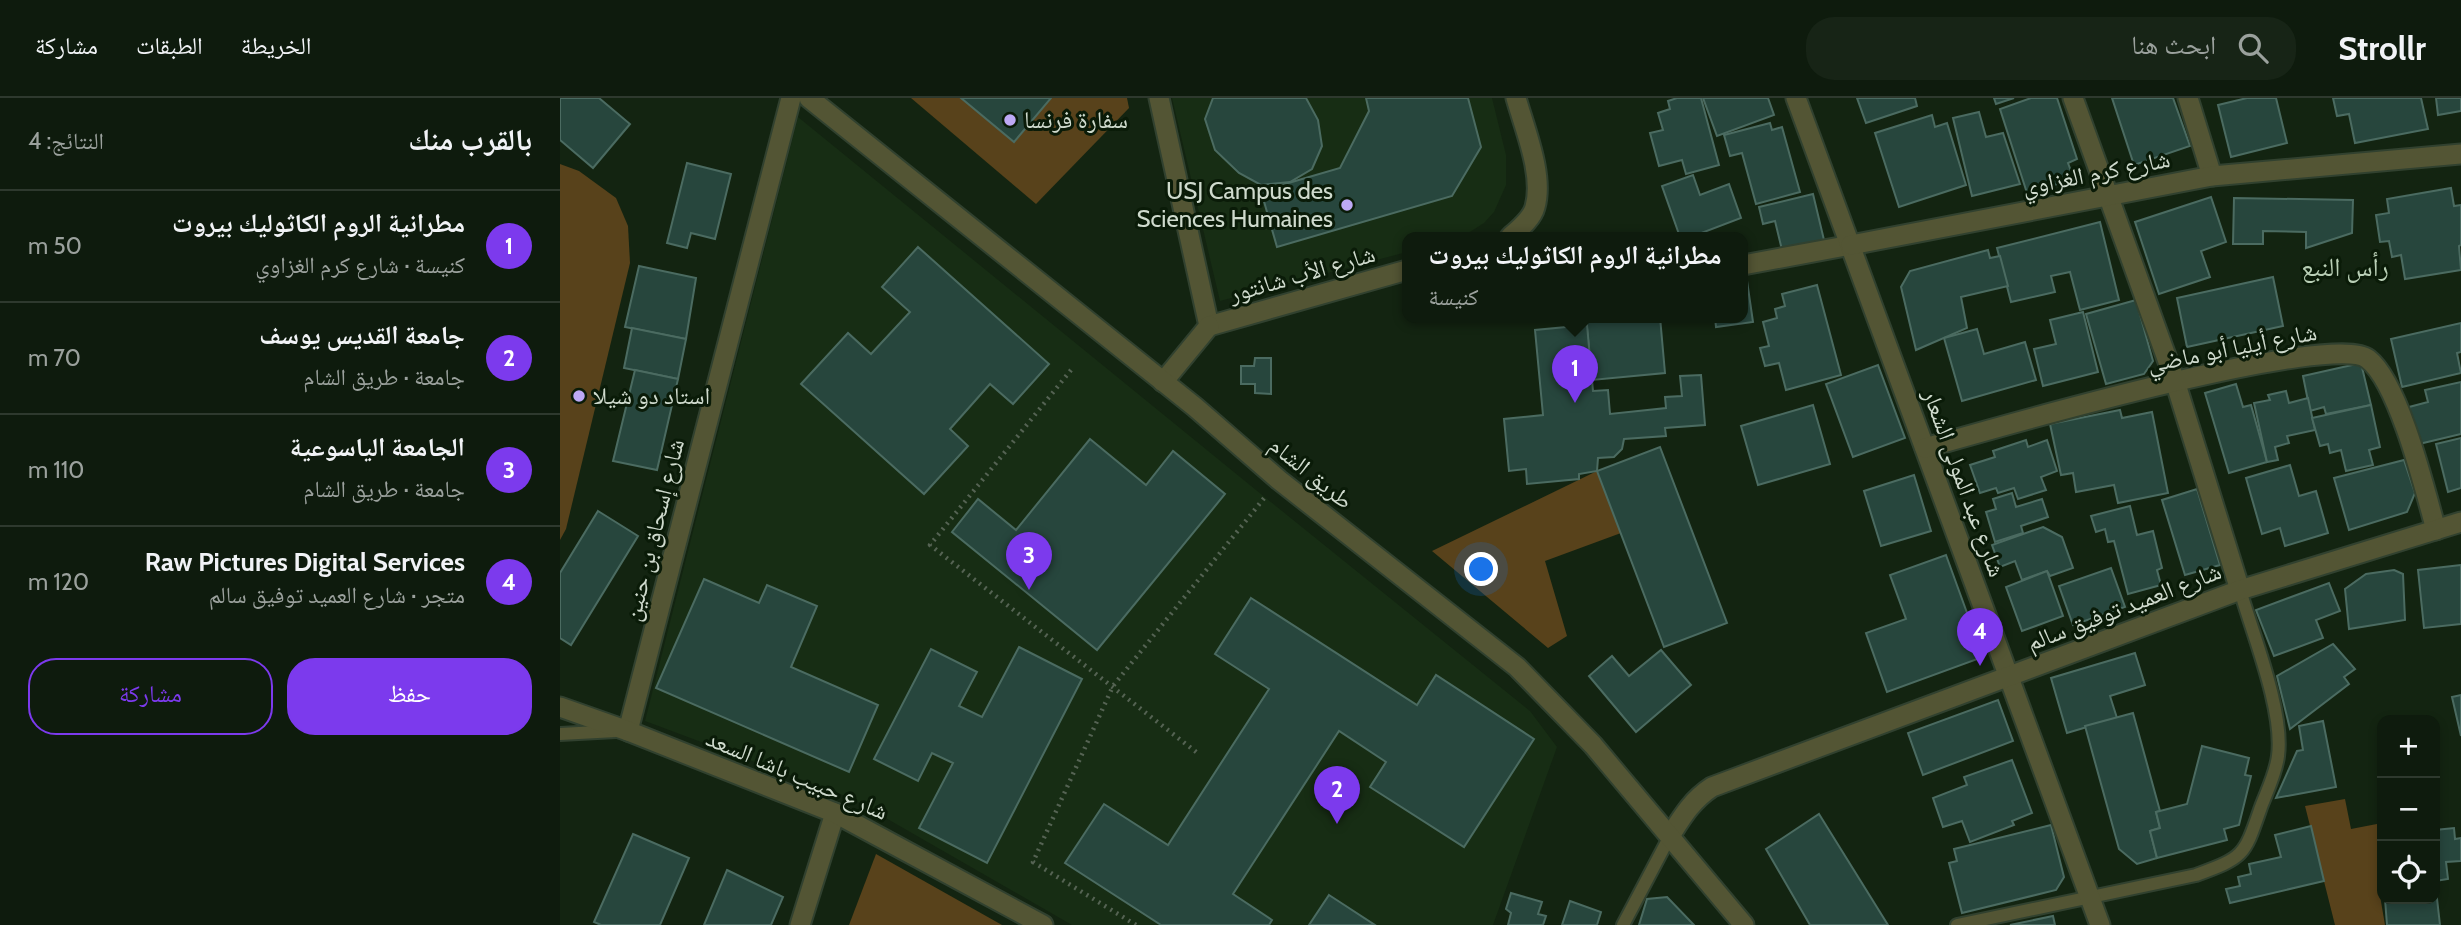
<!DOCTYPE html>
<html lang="ar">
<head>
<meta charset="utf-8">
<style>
	body { margin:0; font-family:Cabin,"Noto Naskh Arabic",sans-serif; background:#172416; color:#f1f3f6; direction:rtl }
	.controls { position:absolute; right:21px; bottom:21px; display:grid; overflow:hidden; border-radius:14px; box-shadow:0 4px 10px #0003 }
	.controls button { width:63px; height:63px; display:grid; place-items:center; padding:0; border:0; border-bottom:2px solid #2e392e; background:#0e1b0d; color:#f1f3f6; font:35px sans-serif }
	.you { position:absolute; left:922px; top:472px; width:24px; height:24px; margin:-18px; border:5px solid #fff; border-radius:50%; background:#1a73e8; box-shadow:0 0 0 10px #1a73e833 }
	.badge { display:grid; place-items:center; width:46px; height:46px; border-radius:50%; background:#7c3aed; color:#fff; font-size:23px; font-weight:700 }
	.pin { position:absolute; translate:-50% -58px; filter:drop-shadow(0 2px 4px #0008) }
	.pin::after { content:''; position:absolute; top:37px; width:24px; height:21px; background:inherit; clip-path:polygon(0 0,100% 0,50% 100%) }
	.popup { position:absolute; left:842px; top:134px; width:346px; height:91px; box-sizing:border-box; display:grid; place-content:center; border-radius:14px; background:#0e1b0d; filter:drop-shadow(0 2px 5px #0005); font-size:23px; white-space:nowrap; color:#9ba19d }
	.popup b { font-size:26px; color:#f1f3f6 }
	.popup::after { content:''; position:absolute; left:50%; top:100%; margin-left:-14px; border:14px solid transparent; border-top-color:#0e1b0d }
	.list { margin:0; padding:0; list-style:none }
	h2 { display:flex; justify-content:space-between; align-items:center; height:91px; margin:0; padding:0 28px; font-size:30px }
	h2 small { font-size:23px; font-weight:400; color:#9ba19d }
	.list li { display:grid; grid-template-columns:46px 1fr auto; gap:21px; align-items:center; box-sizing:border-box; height:112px; padding:0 28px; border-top:2px solid #2e392e }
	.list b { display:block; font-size:26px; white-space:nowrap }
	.list p { margin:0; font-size:23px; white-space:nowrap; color:#9ba19d }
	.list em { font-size:23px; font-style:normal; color:#9ba19d }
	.actions { display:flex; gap:14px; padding:21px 28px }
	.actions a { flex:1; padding:16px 0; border:2px solid #7c3aed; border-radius:28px; text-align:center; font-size:24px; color:#7c3aed }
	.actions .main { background:#7c3aed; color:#fff }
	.icon { flex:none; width:38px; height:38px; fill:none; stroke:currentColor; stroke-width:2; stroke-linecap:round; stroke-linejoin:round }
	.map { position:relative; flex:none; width:1901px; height:827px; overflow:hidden; direction:ltr }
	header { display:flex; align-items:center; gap:42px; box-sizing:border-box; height:98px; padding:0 35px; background:#0e1b0d; border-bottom:2px solid #2e392e }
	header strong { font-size:33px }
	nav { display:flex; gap:38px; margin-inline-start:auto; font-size:24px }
	.search { width:490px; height:63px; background:#172416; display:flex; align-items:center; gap:18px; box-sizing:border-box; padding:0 24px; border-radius:28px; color:#9ba19d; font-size:26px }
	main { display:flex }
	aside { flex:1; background:#0e1b0d }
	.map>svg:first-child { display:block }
	.built { fill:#172d14 }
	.green { fill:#58421b }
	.building { fill:#27463d; stroke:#4b6b61; stroke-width:2 }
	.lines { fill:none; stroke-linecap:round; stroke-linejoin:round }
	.service-casing { stroke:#31412f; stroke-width:16 }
	.pedestrian-casing { stroke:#31412f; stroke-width:23 }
	.minor-casing { stroke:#31412f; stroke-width:23 }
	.tertiary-casing { stroke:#31412f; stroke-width:23 }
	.path { stroke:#556353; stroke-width:4.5; stroke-dasharray:2 5; stroke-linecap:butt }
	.service { stroke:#535534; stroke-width:12 }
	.pedestrian { stroke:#535534; stroke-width:19 }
	.minor { stroke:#535534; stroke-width:19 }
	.tertiary { stroke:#535534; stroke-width:19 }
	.poi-dot { fill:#bda9f5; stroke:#0a1b08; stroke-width:2.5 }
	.labels { text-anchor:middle; stroke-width:6; stroke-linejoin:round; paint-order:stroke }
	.poi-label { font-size:24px; fill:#cfdacd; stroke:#0a1b08; text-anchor:start }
	.street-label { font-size:24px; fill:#cfdacd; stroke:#0a1b08 }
	.neighbourhood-label { font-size:26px; fill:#b9cfb6; stroke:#0a1b08 }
</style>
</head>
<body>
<header>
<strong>Strollr</strong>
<div class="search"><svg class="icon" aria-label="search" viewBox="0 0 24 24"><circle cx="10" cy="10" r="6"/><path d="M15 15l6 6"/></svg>ابحث هنا</div>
<nav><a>الخريطة</a><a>الطبقات</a><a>مشاركة</a></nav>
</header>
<main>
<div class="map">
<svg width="1901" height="827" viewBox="0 0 1901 827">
	<rect width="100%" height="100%" fill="#132411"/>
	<g class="built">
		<polygon points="612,0 932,0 946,57 946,87 934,114 924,125 902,139 847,139 847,154 660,203"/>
		<polygon points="238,19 696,392 970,613 997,649 933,827 512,827 291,700 85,623"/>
	</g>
	<g class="green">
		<polygon points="351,0 567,0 569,10 476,106"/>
		<polygon points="0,66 19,73 56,100 68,128 70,165 6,431 0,442"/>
		<polygon points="1037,373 1061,435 985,463 1007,538 988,550 872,453"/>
		<polygon points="1785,701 1791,731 1822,725 1822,785 1818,786 1825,827 1775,827 1745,708"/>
		<polygon points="316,756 442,827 289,827"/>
	</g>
	<g class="building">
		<polygon points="0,0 39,0 70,26 33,70 0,42"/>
		<polygon points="401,0 491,0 454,44"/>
		<polygon points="653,0 746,0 758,22 762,48 752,71 730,84 701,87 679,75 655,52 645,21"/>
		<polygon points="806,0 908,0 921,49 892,98 717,149 701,93 780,70 809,13"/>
		<polygon points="1117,0 1141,0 1159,67 1126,76 1122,62 1099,68 1090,35 1103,32 1098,15 1110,11 1108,3"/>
		<polygon points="1143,0 1208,0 1214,17 1157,38"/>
		<polygon points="1297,0 1355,0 1357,8 1306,25"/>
		<polygon points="1434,0 1454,0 1436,6"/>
		<polygon points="1471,0 1497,0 1517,61 1508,65 1514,81 1467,95 1440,11"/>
		<polygon points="1552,0 1613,0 1630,48 1574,67"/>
		<polygon points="1687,0 1716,0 1727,45 1671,59 1658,7"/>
		<polygon points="1773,0 1861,0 1868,31 1795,45 1789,16 1777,18"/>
		<polygon points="1876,0 1901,0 1901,13 1878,17"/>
		<polygon points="1419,14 1426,39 1443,35 1460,86 1412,98 1393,20"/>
		<polygon points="1372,17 1375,29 1387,25 1406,87 1339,109 1315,35"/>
		<polygon points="1210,25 1212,32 1222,29 1240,94 1196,106 1182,55 1170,58 1164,37"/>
		<polygon points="127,65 171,76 155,141 131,135 127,150 107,145"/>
		<polygon points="1133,77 1140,97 1169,86 1181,120 1131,139 1120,139 1102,88"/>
		<polygon points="1891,90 1894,108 1901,107 1901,147 1899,148 1901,172 1845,181 1841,157 1832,159 1829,143 1820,144 1816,117 1829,115 1827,101"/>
		<polygon points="1253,96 1264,142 1222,152 1215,123 1203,126 1199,109"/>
		<polygon points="1651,99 1666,144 1641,153 1650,179 1599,196 1575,124"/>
		<polygon points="1674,100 1793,102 1792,135 1746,150 1746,134 1703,133 1703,146 1673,146"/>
		<polygon points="1540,124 1559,202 1520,212 1510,174 1491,178 1495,194 1451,204 1437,150"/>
		<polygon points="358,149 489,266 453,306 430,286 390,331 408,348 364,396 241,286 288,235 311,256 350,214 322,189"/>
		<polygon points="1428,152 1430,160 1440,158 1448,188 1401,199 1407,230 1356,252 1341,189 1350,173"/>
		<polygon points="79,168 136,180 126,241 65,229"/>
		<polygon points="1186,176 1193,224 1156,229 1155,219 1183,219 1183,177"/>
		<polygon points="1713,179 1723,228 1627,249 1617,200"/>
		<polygon points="1257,187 1281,277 1226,292 1219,265 1205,268 1200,250 1209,248 1203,224 1217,220 1215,211 1225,208 1222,196"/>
		<polygon points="1576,202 1593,263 1584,276 1546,286 1526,216"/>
		<polygon points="1523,214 1538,274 1483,288 1474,251 1496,246 1490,222"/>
		<polygon points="1026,219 1100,219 1105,275 1032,282"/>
		<polygon points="1901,225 1901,254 1897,255 1901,275 1842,289 1831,241"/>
		<polygon points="1027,227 1033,293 1048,292 1050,316 1106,310 1105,299 1122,298 1120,278 1141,277 1145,327 1105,330 1106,338 1064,341 1062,351 1054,359 1038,360 1037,373 1019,376 1019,381 967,386 966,371 949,373 944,321 983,317 975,232"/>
		<polygon points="72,230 126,241 118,281 64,270"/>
		<polygon points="1417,231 1424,256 1465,244 1476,282 1402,303 1384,240"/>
		<polygon points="695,260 711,260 711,296 695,295 695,286 681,286 681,268 694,268"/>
		<polygon points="1801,265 1811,307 1766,316 1764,309 1750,313 1743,278"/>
		<polygon points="1318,267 1345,340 1293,359 1266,286"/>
		<polygon points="75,272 118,281 97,372 53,363"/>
		<polygon points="1901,284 1901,336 1859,346 1849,309 1868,304 1865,292"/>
		<polygon points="1676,286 1683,309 1691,307 1707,364 1669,375 1645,295"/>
		<polygon points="1726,293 1729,305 1748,300 1755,332 1727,338 1729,345 1715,349 1718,362 1707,364 1694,305 1710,302 1708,297"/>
		<polygon points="1253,307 1270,366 1198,387 1181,328"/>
		<polygon points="1811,307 1820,349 1809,352 1813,367 1786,373 1781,352 1770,355 1768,346 1760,348 1752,320"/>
		<polygon points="1560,312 1562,320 1592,314 1608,395 1558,405 1554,387 1516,394 1513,375 1501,377 1490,326"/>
		<polygon points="1901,340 1901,390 1888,394 1876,346"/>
		<polygon points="530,341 586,387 613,353 665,396 537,552 392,434 418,401 456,432"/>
		<polygon points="1466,342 1468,349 1487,342 1497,373 1481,379 1486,392 1458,401 1454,390 1438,395 1436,390 1420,395 1410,367 1435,359 1433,353"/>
		<polygon points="1100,349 1167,525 1104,549 1037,373"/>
		<polygon points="1844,362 1855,395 1847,414 1789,432 1774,380"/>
		<polygon points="1730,367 1739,398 1756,393 1768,435 1725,448 1720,430 1702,436 1686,380"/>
		<polygon points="1354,377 1371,433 1321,448 1304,393"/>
		<polygon points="1637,391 1660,467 1625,477 1602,402"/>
		<polygon points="1452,395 1456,409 1482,401 1488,419 1461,428 1463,435 1435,444 1426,414 1436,411 1433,401"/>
		<polygon points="1570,408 1577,437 1593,433 1602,470 1597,472 1601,487 1568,496 1554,443 1548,444 1545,431 1536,434 1531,418"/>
		<polygon points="38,413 78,438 11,547 0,540 0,475"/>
		<polygon points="1483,429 1502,439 1513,470 1490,478 1487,473 1462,482 1455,463 1440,469 1432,447"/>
		<polygon points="1386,457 1423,559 1327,594 1306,535 1346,521 1330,477"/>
		<polygon points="1901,467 1901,526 1864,530 1858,472"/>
		<polygon points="1551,470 1565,509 1513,527 1499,488"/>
		<polygon points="1834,472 1843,476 1845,522 1789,531 1785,491 1806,476"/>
		<polygon points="1487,473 1503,518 1462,533 1446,489"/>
		<polygon points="144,481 199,505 207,487 257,508 231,569 318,607 289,674 96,590"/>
		<polygon points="1769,485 1780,513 1756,522 1763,540 1714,558 1696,512"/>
		<polygon points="691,500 857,607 876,577 974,641 904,749 810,689 826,664 779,633 673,796 712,822 709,827 601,827 505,765 544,706 608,747 709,591 655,556"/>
		<polygon points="1773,546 1795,571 1784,579 1789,586 1730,631 1717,578"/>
		<polygon points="459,549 522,581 427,765 359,730 393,665 372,655 358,683 314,661 371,551 417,574 399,608 422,619"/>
		<polygon points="1101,552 1131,587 1076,634 1029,578 1052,558 1069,578"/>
		<polygon points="1575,555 1585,587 1550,598 1557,620 1507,635 1491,580"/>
		<polygon points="1901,597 1901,638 1892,599"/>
		<polygon points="1438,602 1453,643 1363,677 1348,635"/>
		<polygon points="1573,615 1600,713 1596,714 1600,730 1590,733 1597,760 1577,766 1559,751 1525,628"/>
		<polygon points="1763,623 1776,689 1716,700 1737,653 1743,652 1739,628"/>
		<polygon points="1642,648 1689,660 1685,677 1691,678 1679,727 1664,731 1667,742 1597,760 1590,733 1600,730 1596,714 1627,706"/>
		<polygon points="1452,662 1472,715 1452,723 1454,727 1410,744 1402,723 1383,729 1373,700 1407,687 1404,679"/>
		<polygon points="1259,716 1328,827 1250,827 1206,751"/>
		<polygon points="1491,727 1504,779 1496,792 1402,815 1389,765 1397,763 1394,751"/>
		<polygon points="1751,728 1764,783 1670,805 1666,791 1680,788 1678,779 1691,776 1689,766 1721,759 1715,737"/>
		<polygon points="1894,730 1895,741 1901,740 1901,763 1886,764 1888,781 1875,783 1875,732"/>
		<polygon points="73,736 129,760 100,827 41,827 34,824"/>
		<polygon points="167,772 223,799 211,827 144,827"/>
		<polygon points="1875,783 1880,827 1827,827 1825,801 1875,801"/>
		<polygon points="951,795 982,804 978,816 986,818 983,827 948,827 951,815 946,811"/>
		<polygon points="769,797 815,827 749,827"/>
		<polygon points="1107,799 1134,827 1079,827 1087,801"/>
		<polygon points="1010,803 1041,814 1037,827 1002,827"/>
		<polygon points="1493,818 1495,827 1450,827"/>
	</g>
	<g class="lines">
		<g class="service-casing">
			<g id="service">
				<polyline points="0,636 56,633"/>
				<polyline points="1063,827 1110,738"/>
				<path d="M1397 827 1636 777C1685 759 1684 758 1701 709 1707 693 1716 675 1718 658 1724 613 1693 537 1680 492"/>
			</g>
		</g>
		<g class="pedestrian-casing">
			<g id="pedestrian">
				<polyline points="1628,0 1652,78"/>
				<polyline points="1183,167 1291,147"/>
			</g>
		</g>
		<g class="minor-casing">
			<g id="minor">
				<polyline points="599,0 649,228"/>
				<polyline points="1236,0 1540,827"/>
				<polyline points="1513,0 1615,283 1680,492"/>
				<path d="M950 139C959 131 972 121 975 109 984 77 965 32 956 0"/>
				<polyline points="1291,147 1652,78 1901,56"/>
				<polyline points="649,228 847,172"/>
				<polyline points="603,284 649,228"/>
				<path d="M1365 350C1425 333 1772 232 1808 261 1839 285 1865 392 1876 432"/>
				<polyline points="68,633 231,0"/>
				<path d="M1110 738C1122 719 1132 702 1152 689L1680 492 1901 424"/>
				<polyline points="240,827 275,715"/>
			</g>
		</g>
		<g class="tertiary-casing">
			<g id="tertiary">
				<polyline points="249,0 635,309 719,382 957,569 1033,647 1184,827"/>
				<polyline points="0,609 68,633 275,715 483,827"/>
			</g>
		</g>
		<g class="path">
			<polyline points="511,272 370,447 640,657"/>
			<polyline points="576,827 473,764 553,588 705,399"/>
		</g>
		<use href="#service" class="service"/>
		<use href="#pedestrian" class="pedestrian"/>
		<use href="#minor" class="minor"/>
		<use href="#tertiary" class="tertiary"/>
	</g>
	<g class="poi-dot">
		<circle cx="450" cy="22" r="7"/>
		<circle cx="787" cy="107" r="7"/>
		<circle cx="19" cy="298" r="7"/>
	</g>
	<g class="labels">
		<g class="poi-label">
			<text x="464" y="30">سفارة فرنسا</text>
			<text x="773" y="101" text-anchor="end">USJ Campus des<tspan x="773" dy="28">Sciences Humaines</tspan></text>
			<text x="33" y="306">استاد دو شيلا</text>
		</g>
		<g class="street-label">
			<text transform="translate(1536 75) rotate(-11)" y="8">شارع كرم الغزاوي</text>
			<text transform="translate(742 176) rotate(-16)" y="8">شارع الأب شانتور</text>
			<text transform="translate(1672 250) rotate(-11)" y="8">شارع أيليا أبو ماضي</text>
			<text transform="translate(751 375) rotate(39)" y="8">طريق الشام</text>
			<text transform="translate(1404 385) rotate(70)" y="8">شارع عبد المولى الشعار</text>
			<text transform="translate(94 432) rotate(-76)" y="8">شارع إسحاق بن حنين</text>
			<text transform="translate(1564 509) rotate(-21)" y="8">شارع العميد توفيق سالم</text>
			<text transform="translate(237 677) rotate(23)" y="8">شارع حبيب باشا السعد</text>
		</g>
		<g class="neighbourhood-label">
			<text x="1785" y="178">رأس النبع</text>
		</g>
	</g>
</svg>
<div class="controls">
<button>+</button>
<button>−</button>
<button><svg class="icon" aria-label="locate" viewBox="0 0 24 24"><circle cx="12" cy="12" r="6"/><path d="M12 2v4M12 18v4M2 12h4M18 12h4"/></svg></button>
</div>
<div class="you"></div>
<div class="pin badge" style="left:1015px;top:305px">1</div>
<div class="popup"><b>مطرانية الروم الكاثوليك بيروت</b>كنيسة</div>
<div class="pin badge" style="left:777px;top:726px">2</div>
<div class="pin badge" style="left:469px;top:492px">3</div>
<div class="pin badge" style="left:1420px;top:568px">4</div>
</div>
<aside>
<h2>بالقرب منك<small>النتائج: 4</small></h2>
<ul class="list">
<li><span class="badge">1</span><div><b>مطرانية الروم الكاثوليك بيروت</b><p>كنيسة · شارع كرم الغزاوي</p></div><em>50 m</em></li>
<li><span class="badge">2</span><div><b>جامعة القديس يوسف</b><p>جامعة · طريق الشام</p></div><em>70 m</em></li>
<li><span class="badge">3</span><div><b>الجامعة الياسوعية</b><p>جامعة · طريق الشام</p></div><em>110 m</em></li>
<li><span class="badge">4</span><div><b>Raw Pictures Digital Services</b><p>متجر · شارع العميد توفيق سالم</p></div><em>120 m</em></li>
</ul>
<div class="actions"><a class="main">حفظ</a><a>مشاركة</a></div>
</aside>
</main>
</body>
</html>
